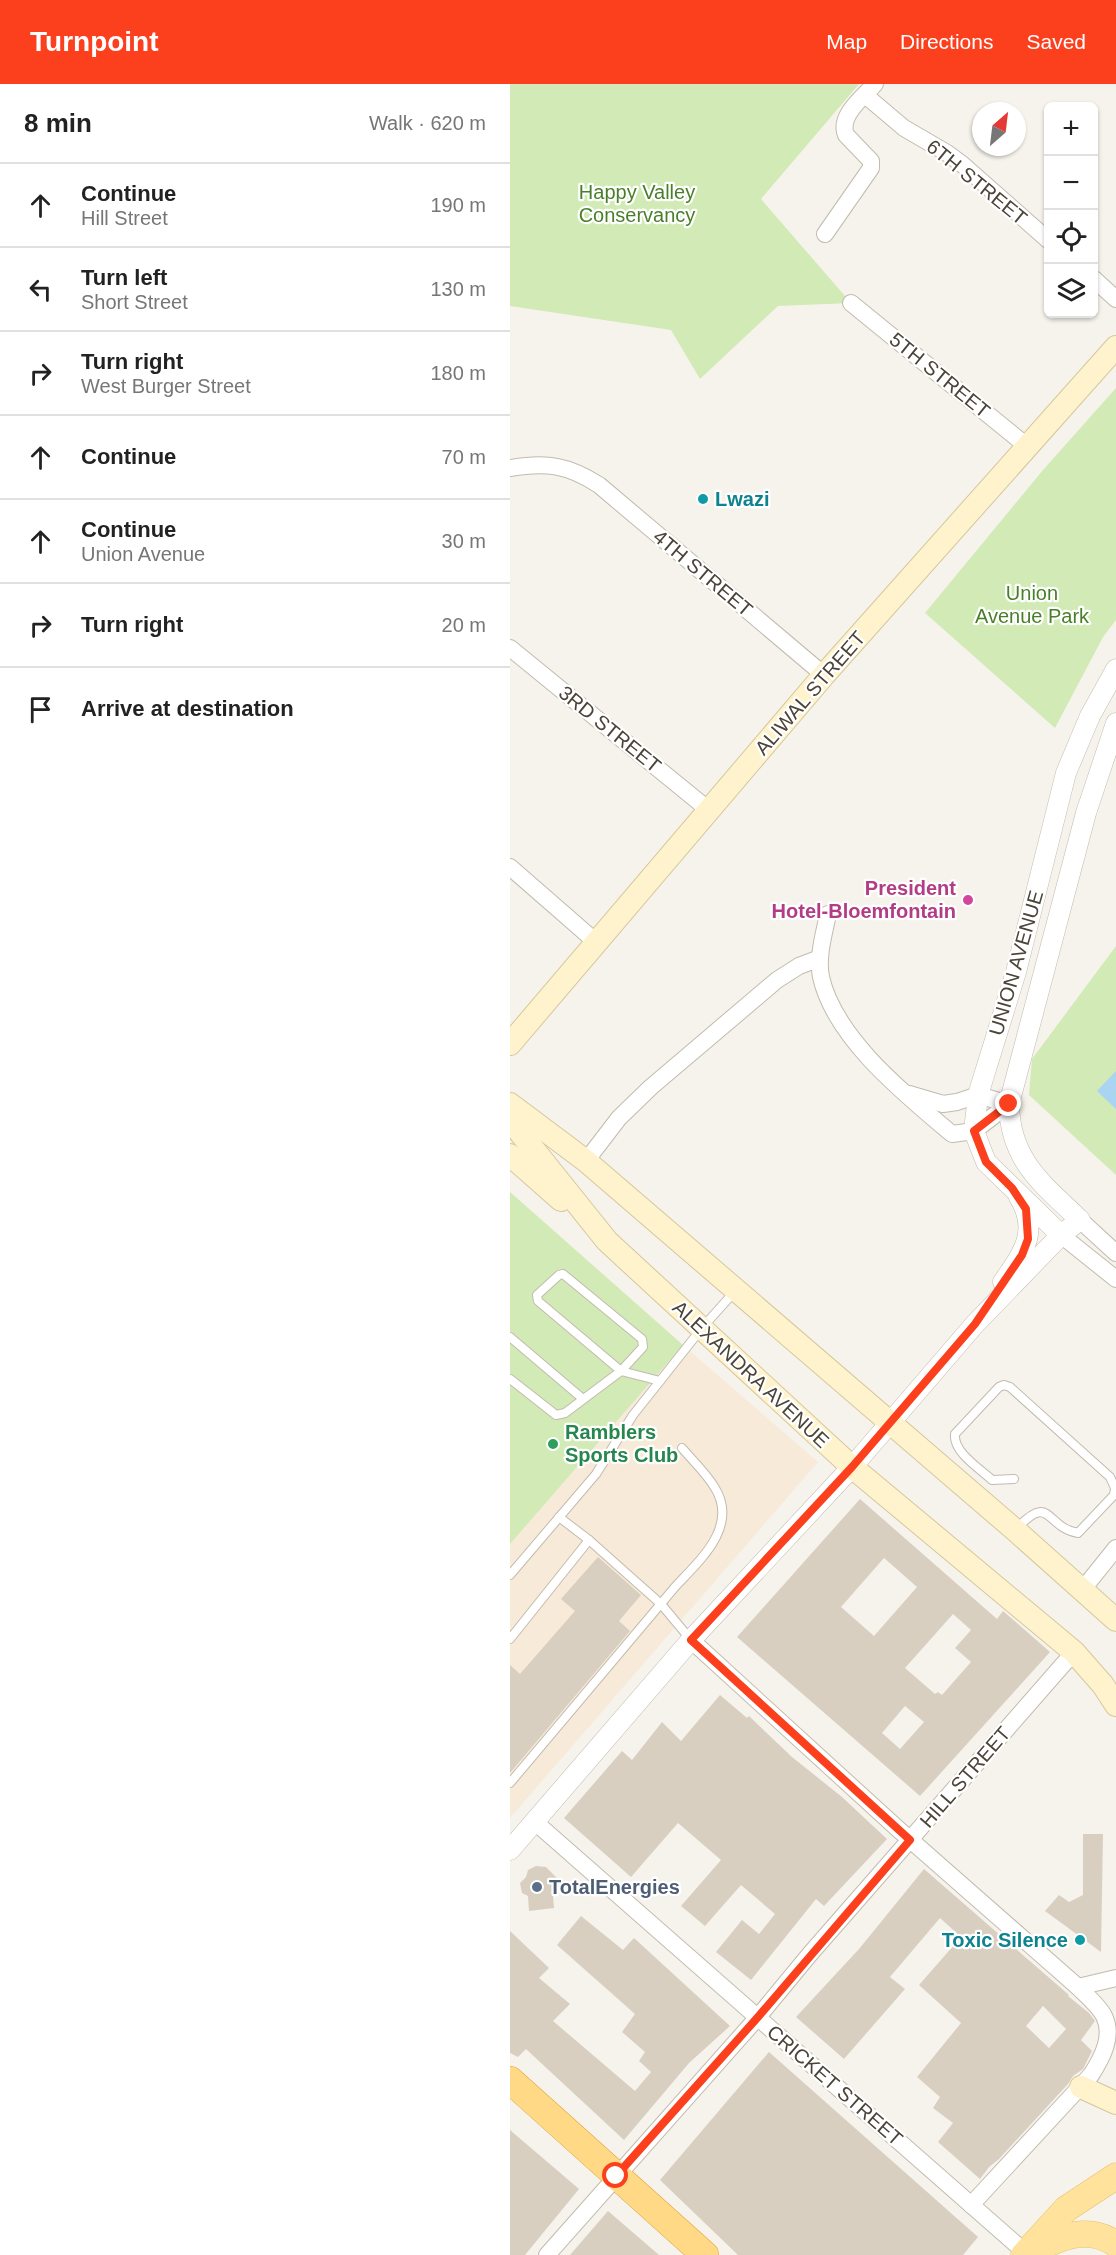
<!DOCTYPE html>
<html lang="en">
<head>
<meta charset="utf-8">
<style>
	body { margin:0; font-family:Arial,sans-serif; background:#f2f2f2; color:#222 }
	.controls { position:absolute; right:18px; top:18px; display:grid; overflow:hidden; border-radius:9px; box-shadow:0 2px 4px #0004 }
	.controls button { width:54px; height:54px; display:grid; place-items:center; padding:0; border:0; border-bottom:2px solid #e0e0e0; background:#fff; color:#222; font:30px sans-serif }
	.compass { position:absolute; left:462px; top:18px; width:54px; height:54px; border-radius:50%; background:#fff; box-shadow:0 2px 4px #0004; rotate:28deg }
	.stop { position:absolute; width:18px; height:18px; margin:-14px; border:4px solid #fc3f1d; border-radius:50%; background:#fff }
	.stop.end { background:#fc3f1d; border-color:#fff; box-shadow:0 2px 6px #0008 }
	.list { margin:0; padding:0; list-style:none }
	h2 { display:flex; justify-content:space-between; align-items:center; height:78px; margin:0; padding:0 24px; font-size:26px }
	h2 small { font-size:20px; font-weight:400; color:#767676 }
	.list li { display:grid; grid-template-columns:39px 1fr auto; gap:18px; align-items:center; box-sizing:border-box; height:84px; padding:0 24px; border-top:2px solid #e0e0e0 }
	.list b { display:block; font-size:22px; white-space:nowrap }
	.list p { margin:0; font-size:20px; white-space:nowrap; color:#767676 }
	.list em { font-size:20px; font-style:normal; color:#767676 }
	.icon { flex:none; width:33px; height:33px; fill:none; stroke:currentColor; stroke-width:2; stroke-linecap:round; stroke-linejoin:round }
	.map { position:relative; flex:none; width:606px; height:2171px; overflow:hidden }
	header { display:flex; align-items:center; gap:36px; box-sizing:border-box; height:84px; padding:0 30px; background:#fc3f1d; color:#fff }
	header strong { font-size:28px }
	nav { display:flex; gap:33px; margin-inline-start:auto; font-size:21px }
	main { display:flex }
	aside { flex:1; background:#fff }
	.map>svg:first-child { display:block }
	.commercial { fill:#f7ead8 }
	.green { fill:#d2eab5 }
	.water { fill:#a9d4f2 }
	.building { fill:#d8cfc1; fill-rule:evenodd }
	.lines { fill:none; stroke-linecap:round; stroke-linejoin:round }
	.service-casing { stroke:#c2bbae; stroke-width:10 }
	.minor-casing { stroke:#c2bbae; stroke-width:18 }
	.tertiary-casing { stroke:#c2bbae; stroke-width:21 }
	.secondary-casing { stroke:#d6c79b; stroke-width:24 }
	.primary-casing { stroke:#e6c16a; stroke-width:27 }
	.trunk-casing { stroke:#e0a43c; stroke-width:28 }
	.service { stroke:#fff; stroke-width:8 }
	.minor { stroke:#fff; stroke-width:16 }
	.tertiary { stroke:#fff; stroke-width:20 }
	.secondary { stroke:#fff3cd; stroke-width:22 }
	.primary { stroke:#ffe39c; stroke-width:26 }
	.trunk { stroke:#ffd985; stroke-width:27 }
	.route { stroke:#fc3f1d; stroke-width:8 }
	.culture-dot { fill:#0f9aa8; stroke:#fff; stroke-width:2 }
	.hotel-dot { fill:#d1479c; stroke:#fff; stroke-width:2 }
	.leisure-dot { fill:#2e9e5b; stroke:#fff; stroke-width:2 }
	.service-dot { fill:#5c6f8a; stroke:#fff; stroke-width:2 }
	.labels { text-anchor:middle; stroke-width:4.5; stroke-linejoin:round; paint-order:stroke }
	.street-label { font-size:20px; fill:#4b4439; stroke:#fff }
	.park-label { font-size:20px; fill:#4a7f2a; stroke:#fff }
	.culture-label { font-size:20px; font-weight:bold; fill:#0d838f; stroke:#fff; text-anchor:start }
	.hotel-label { font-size:20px; font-weight:bold; fill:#b23c85; stroke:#fff; text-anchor:end }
	.leisure-label { font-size:20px; font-weight:bold; fill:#27864d; stroke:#fff; text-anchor:start }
	.service-label { font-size:20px; font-weight:bold; fill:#4e5e75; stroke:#fff; text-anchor:start }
</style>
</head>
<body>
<header>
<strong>Turnpoint</strong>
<nav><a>Map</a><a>Directions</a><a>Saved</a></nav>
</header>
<main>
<aside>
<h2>8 min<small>Walk · 620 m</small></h2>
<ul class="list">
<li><svg class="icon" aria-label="ahead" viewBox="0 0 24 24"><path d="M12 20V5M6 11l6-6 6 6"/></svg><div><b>Continue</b><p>Hill Street</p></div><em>190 m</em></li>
<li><svg class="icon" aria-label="left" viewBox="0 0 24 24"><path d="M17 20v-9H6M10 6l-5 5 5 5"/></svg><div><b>Turn left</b><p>Short Street</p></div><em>130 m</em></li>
<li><svg class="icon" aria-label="right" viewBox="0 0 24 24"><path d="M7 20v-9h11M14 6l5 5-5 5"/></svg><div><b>Turn right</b><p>West Burger Street</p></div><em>180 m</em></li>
<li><svg class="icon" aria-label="ahead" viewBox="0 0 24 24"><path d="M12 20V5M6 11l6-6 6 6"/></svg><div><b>Continue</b></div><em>70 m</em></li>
<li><svg class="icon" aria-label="ahead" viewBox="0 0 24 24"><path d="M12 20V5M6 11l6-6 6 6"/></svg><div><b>Continue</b><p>Union Avenue</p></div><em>30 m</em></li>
<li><svg class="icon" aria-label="right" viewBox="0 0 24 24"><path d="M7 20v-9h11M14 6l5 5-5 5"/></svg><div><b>Turn right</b></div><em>20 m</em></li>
<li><svg class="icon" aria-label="arrive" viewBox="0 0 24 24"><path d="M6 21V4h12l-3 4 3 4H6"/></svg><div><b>Arrive at destination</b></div></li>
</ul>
</aside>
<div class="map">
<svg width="606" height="2171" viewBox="0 0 606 2171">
	<rect width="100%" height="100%" fill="#f6f3ec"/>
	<polygon class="commercial" points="173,1261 308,1378 0,1734 0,1460"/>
	<g class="green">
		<polygon points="0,0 349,0 251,115 341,219 268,222 190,295 161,246 0,222"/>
		<polygon points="606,304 606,536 593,553 545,644 415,529 533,386"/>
		<polygon points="606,862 606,1091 519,1011 522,975"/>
		<polygon points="0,1108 173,1261 0,1460"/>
	</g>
	<polygon class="water" points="606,987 606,1025 587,1007"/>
	<g class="building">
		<path d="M350 1415 487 1535 493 1527 540 1568 410 1712 227 1553ZM374 1474 407 1503 364 1552 331 1523ZM443 1530 461 1546 445 1564 461 1578 432 1611 428 1608 425 1610 395 1584ZM395 1622 414 1638 390 1665 372 1649Z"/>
		<polygon points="88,1473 131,1511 109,1537 120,1547 0,1689 0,1581 10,1590 65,1527 51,1515"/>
		<polygon points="210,1611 237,1634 239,1632 282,1673 332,1713 377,1755 314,1822 306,1815 241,1896 206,1868 232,1836 249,1850 265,1830 231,1801 195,1842 171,1822 211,1776 168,1739 121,1793 54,1734 112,1667 122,1676 152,1638 171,1657"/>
		<polygon points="573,1750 593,1750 591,1868 535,1827 549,1811 559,1818 573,1811"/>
		<polygon points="26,1782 36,1783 47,1794 48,1806 43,1812 44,1824 19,1827 18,1812 12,1809 10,1799 16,1793 18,1786"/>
		<path d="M414 1785 559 1911 558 1912 579 1929 585 1937 571 1956 582 1967 573 1985 563 1992 558 2000 489 2075 479 2083 470 2095 428 2058 443 2039 423 2024 430 2013 407 1993 451 1939 409 1901 451 1853 430 1834 380 1893 395 1905 334 1975 286 1933 349 1865ZM533 1922 556 1945 539 1964 516 1942Z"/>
		<polygon points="71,1832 113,1866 124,1854 220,1942 179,1979 114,2056 16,1965 8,1973 0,1969 0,1847 39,1884 29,1894 60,1920 43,1937 125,2007 141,1988 129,1977 135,1968 112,1948 125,1930 47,1861"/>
		<polygon points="259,1968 468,2153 453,2171 228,2171 150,2096"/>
		<polygon points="0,2046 69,2105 15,2171 0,2171"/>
		<polygon points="98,2127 149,2171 60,2171"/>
	</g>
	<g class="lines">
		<g class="service-casing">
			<g id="service">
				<polyline points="0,1253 73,1315"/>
				<polyline points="0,1295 46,1331 55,1329 111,1287 133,1263 132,1255 53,1190 49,1191 27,1211 28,1217 111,1287 150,1297"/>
				<path d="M504 1395 482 1396C469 1384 443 1368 445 1350L489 1303 494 1301 500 1303 600 1393 605 1404 604 1411 568 1449C534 1443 542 1407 505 1446"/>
				<polyline points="49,1433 79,1456 151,1520 181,1556"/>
				<polyline points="0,1491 86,1390 123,1331 192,1244 226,1206"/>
				<polyline points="0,1555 79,1456"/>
				<path d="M0 1699 165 1503C189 1477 229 1443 205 1404 197 1390 183 1377 172 1364"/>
			</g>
		</g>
		<g class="minor-casing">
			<g id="minor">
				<polyline points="355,11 394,44 437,69 453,81 538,156"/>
				<path d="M315 150 361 84V77L336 51C328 32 353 13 365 0"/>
				<polyline points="584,195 606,215"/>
				<polyline points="341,219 518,363"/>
				<path d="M0 384C37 378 58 381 89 401L314 591"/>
				<polyline points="0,564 200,727"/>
				<polyline points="0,783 86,858"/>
				<path d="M318 830C314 850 307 873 311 893 325 955 396 1011 442 1050L464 1047 499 1020"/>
				<polyline points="399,1010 433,1020 447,1018 468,1011 499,1020"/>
				<polyline points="76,1077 109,1034 141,1003 267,896 289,882 310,874"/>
				<polyline points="570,1136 606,1169"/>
				<polyline points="551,1151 606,1195"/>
				<polyline points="573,1505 606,1464"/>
				<path d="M181 1556 388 1745 568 1903C576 1911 589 1922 594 1932 604 1952 592 1974 581 1991L461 2121"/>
				<polyline points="25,1738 516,2169"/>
				<polyline points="568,1903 606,1894"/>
				<polyline points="37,2171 248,1933 300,1870 564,1568"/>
			</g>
		</g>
		<g class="tertiary-casing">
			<g id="tertiary">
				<polyline points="551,1151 476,1078 464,1047 468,1011 506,888 556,689 580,632 606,585"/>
				<path d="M493 1198C513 1169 530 1147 509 1113"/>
				<path d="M0 1766 181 1556 342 1383 465 1240 551 1151 570 1136C533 1100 500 1077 499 1020L576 729 606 639"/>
			</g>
		</g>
		<g class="secondary-casing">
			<g id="secondary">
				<polyline points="0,960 314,591 606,263"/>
				<polyline points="0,1020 76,1077 505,1446 606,1536"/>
				<polyline points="0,1036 97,1157 342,1383 564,1568 593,1601 606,1621"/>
				<polyline points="0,1071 51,1116"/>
				<polyline points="571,2003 606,2019"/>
			</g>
		</g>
		<g class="primary-casing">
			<g id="primary">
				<path d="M521 2167C550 2154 577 2140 606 2160"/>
				<polyline points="514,2171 556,2125 606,2092"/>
			</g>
		</g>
		<g class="trunk-casing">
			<polyline id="trunk" points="0,1996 195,2171"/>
		</g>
		<use href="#service" class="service"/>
		<use href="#minor" class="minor"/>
		<use href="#tertiary" class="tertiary"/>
		<use href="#secondary" class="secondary"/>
		<use href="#primary" class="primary"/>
		<use href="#trunk" class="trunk"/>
	</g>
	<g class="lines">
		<polyline class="route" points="106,2092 248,1933 400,1756 181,1556 342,1383 465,1240 512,1171 518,1155 516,1125 502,1104 476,1078 464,1047 499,1020"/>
	</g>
	<g class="culture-dot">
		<circle cx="193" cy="415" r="6"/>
		<circle cx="570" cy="1856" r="6"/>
	</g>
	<circle class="hotel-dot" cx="458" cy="816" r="6"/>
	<circle class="leisure-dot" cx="43" cy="1360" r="6"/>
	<circle class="service-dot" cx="27" cy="1803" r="6"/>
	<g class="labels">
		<g class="street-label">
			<text transform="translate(467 98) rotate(39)" y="7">6TH STREET</text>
			<text transform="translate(430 291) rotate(39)" y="7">5TH STREET</text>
			<text transform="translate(193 489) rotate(40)" y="7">4TH STREET</text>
			<text transform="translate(300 609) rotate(-49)" y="7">ALIWAL STREET</text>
			<text transform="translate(100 645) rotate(39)" y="7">3RD STREET</text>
			<text transform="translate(506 879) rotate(-74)" y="7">UNION AVENUE</text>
			<text transform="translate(241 1290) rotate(43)" y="7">ALEXANDRA AVENUE</text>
			<text transform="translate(455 1693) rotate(-49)" y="7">HILL STREET</text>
			<text transform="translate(325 2001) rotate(41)" y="7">CRICKET STREET</text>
		</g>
		<g class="park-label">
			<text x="127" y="115">Happy Valley<tspan x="127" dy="23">Conservancy</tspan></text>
			<text x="522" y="516">Union<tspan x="522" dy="23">Avenue Park</tspan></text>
		</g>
		<g class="culture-label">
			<text x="205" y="422">Lwazi</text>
			<text x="558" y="1863" text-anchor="end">Toxic Silence</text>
		</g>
		<g class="hotel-label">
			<text x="446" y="811">President<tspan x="446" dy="23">Hotel-Bloemfontain</tspan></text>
		</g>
		<g class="leisure-label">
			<text x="55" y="1355">Ramblers<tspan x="55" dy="23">Sports Club</tspan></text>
		</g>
		<g class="service-label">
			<text x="39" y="1810">TotalEnergies</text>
		</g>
	</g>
</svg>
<div class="controls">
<button>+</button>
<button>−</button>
<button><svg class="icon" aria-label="locate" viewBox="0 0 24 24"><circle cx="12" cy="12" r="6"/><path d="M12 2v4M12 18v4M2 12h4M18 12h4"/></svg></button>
<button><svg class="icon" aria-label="layers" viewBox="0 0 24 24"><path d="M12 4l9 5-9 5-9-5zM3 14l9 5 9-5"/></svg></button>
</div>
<svg class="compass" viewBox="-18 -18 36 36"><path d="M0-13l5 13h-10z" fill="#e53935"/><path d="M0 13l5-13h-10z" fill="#767676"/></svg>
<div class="stop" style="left:106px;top:2092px"></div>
<div class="stop end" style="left:499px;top:1020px"></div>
</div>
</main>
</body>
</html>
